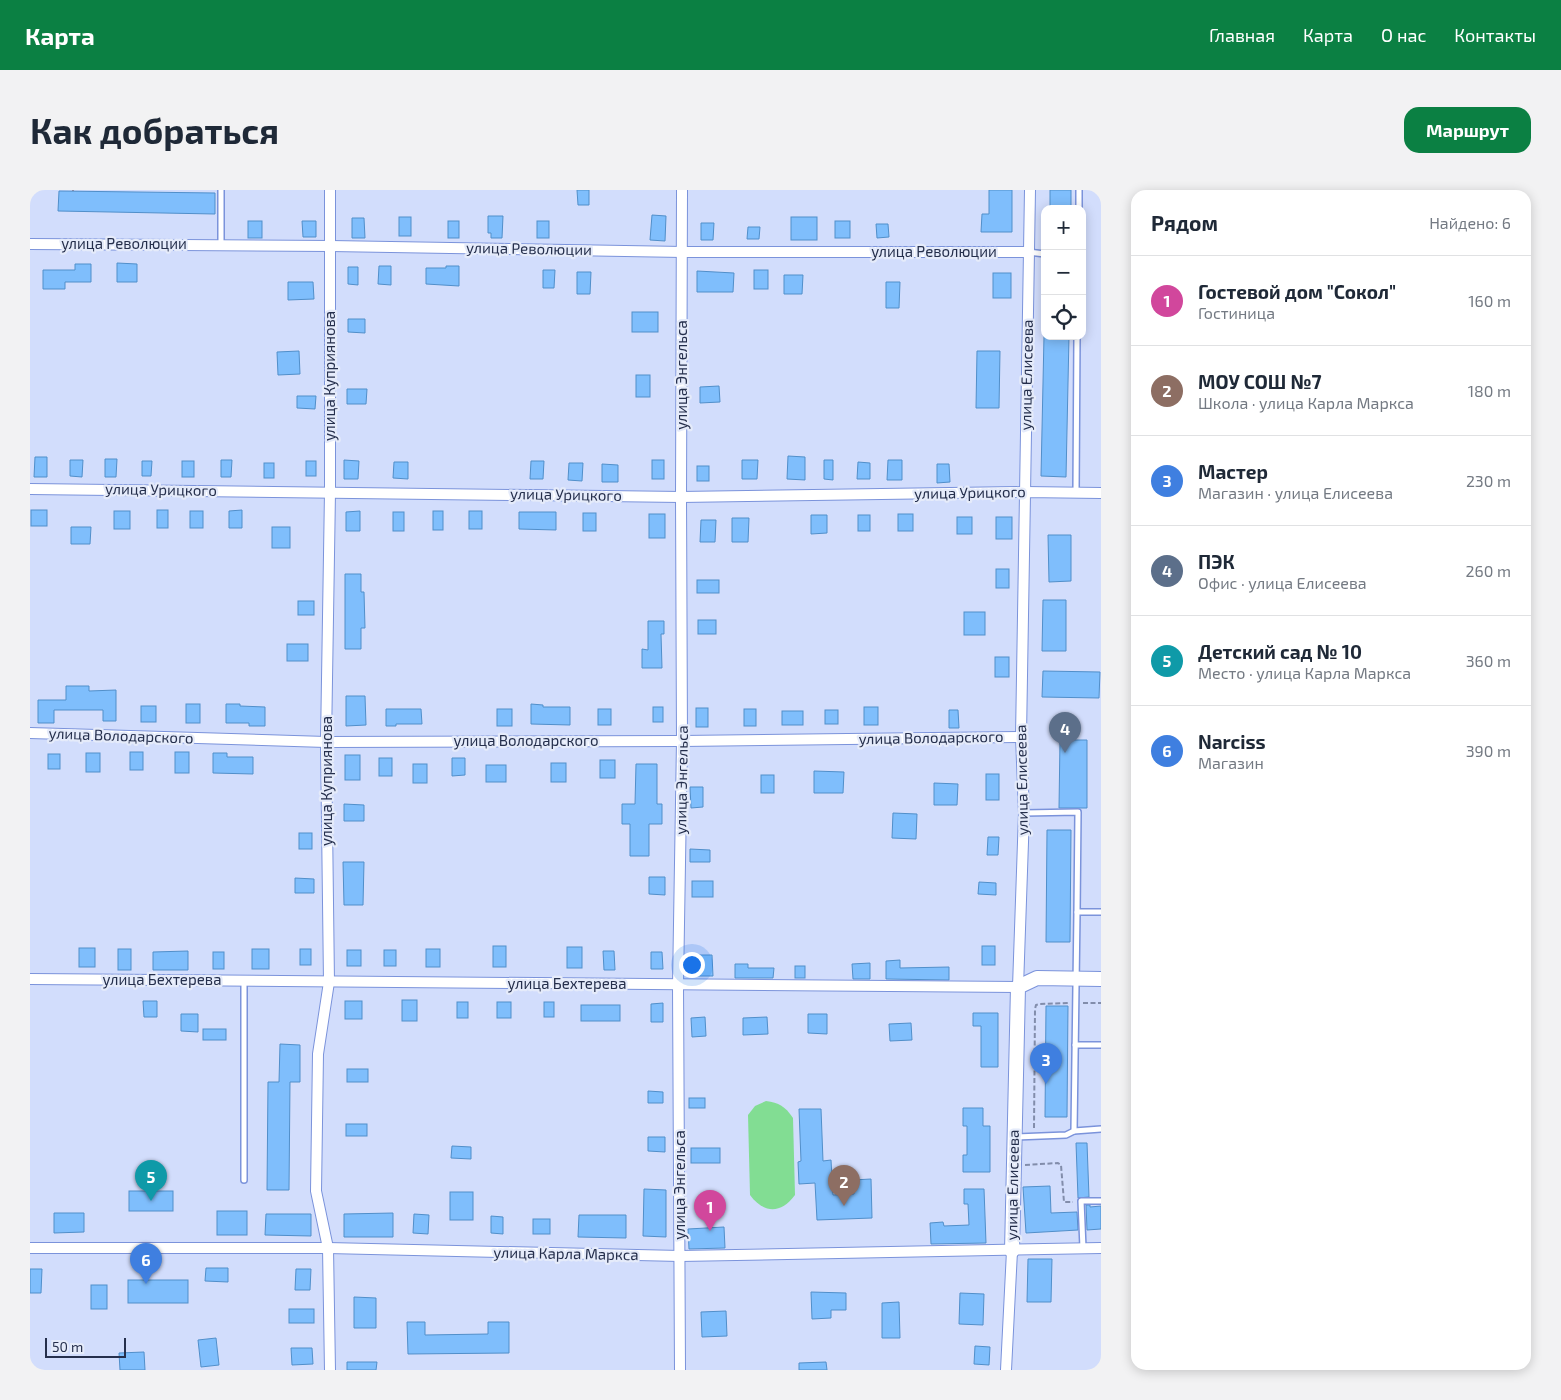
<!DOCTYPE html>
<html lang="ru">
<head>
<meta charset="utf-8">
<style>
	body { margin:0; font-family:"Exo 2",sans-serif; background:#f2f2f3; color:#1f2937 }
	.controls { position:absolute; right:15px; top:15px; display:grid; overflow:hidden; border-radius:10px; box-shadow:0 2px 12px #0003 }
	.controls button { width:45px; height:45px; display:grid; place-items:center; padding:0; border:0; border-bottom:1px solid #e0e1e3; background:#fff; color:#1f2937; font:25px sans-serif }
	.scale { position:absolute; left:15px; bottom:12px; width:81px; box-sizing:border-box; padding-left:5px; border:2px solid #252f4c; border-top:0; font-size:14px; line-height:18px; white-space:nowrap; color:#252f4c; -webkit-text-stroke:4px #e5ebfa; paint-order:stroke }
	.you { position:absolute; left:661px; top:774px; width:18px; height:18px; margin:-12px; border:4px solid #fff; border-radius:50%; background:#1a73e8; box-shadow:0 0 0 8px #1a73e833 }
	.badge { display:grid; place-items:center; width:32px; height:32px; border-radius:50%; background:#0b8043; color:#fff; font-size:16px; font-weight:700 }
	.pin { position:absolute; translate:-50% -41px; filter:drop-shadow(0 1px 2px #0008) }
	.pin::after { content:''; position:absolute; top:26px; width:18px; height:15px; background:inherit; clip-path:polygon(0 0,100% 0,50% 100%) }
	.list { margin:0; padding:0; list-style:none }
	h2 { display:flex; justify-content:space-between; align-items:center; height:65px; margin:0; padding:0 20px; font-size:21px }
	h2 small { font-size:16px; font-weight:400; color:#747a83 }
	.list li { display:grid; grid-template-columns:32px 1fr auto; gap:15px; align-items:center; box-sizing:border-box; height:90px; padding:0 20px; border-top:1px solid #e0e1e3 }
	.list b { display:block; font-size:19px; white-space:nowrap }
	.list p { margin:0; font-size:16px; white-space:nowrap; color:#747a83 }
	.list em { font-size:16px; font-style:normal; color:#747a83 }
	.icon { flex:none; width:28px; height:28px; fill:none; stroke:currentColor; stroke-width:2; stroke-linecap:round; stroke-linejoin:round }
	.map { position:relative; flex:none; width:1071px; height:1180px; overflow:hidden; border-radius:15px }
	header { display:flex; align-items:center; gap:30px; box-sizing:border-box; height:70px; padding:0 25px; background:#0b8043; color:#fff }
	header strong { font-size:24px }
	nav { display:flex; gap:28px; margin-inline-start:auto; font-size:18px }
	.intro { display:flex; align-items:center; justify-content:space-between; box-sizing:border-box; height:120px; padding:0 30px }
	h1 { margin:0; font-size:35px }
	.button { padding:12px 22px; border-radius:15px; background:#0b8043; color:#fff; font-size:18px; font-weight:700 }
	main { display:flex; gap:30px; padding:0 30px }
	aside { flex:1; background:#fff; border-radius:15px; box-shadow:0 2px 12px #0003 }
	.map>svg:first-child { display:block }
	.green { fill:#82dd93 }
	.building { fill:#7fbefc; stroke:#518fca }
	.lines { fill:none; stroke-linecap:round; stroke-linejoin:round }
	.lane-casing { stroke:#7b93db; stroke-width:8 }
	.street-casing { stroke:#7b93db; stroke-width:12 }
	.secondary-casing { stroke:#7b93db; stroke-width:16 }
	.path { stroke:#828dab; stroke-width:2; stroke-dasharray:5 2.5; stroke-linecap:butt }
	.lane { stroke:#fff; stroke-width:5 }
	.street { stroke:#fff; stroke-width:10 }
	.secondary { stroke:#fff; stroke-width:14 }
	.labels { text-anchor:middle; stroke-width:4.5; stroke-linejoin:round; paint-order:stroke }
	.street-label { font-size:15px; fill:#252f4c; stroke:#e5ebfa }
</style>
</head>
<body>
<header>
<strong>Карта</strong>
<nav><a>Главная</a><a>Карта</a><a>О нас</a><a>Контакты</a></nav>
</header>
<div class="intro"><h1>Как добраться</h1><a class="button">Маршрут</a></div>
<main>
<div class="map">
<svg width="1071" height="1180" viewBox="0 0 1071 1180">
	<rect width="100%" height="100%" fill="#d2ddfc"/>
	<path class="green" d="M736 911C749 913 755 916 763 928L765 1005C751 1024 734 1024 720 1005L718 925 725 916Z"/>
	<g class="building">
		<polygon points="547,0 559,0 559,15 548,15"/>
		<polygon points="959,0 982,0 982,42 951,42 952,24 959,24"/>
		<rect x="1020" y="0" width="21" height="19"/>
		<polygon points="29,1 185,3 185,24 28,21"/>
		<polygon points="622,25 636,26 635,51 620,50"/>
		<polygon points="458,26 473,26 472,48 461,48 461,43 458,43"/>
		<rect x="369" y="27" width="12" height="19"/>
		<rect x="761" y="27" width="26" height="23"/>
		<polygon points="322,28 334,28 335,48 322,48"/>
		<rect x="218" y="31" width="14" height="17"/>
		<polygon points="272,31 286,31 286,47 273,47"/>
		<rect x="418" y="31" width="11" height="17"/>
		<rect x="507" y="31" width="12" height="17"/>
		<rect x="805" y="31" width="15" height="17"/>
		<polygon points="671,33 684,33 683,50 671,50"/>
		<polygon points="846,34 858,34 859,47 847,48"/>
		<polygon points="718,37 730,37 729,49 717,49"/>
		<polygon points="87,73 107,74 107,92 87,92"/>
		<polygon points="45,74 61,74 61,92 35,92 35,99 13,99 13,80 45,80"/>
		<polygon points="349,76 361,76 361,95 348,94"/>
		<polygon points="416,76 429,76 429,96 396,94 396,78 416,78"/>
		<polygon points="318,77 328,77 328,95 318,94"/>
		<polygon points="513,80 525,80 524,98 513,98"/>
		<rect x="724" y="80" width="14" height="19"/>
		<polygon points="667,81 704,83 703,102 667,102"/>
		<polygon points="547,82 561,82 560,104 547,104"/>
		<rect x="963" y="83" width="18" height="25"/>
		<polygon points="754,85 773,85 772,104 754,104"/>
		<polygon points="258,92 283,92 284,109 258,110"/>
		<polygon points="856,92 870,92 869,118 856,118"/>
		<rect x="602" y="122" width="26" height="20"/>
		<polygon points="318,129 335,129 335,143 318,142"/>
		<polygon points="1014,146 1039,146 1036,287 1011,286"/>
		<polygon points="269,161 270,184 248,185 247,162"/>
		<polygon points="947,161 970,161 969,218 946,218"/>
		<rect x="606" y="185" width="14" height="22"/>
		<polygon points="689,196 690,212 670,213 670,197"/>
		<polygon points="317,199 337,199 336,214 317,214"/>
		<polygon points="267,206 286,206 285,219 267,218"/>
		<polygon points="758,266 775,267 775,290 757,289"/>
		<polygon points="5,267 17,267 17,287 4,287"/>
		<polygon points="75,269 87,269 86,287 75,287"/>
		<polygon points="40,270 53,270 52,287 40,286"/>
		<polygon points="191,270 202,270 201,287 191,287"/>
		<polygon points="314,270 329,271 328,289 314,289"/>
		<rect x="622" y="270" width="12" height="19"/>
		<polygon points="712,270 728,270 727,289 712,289"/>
		<polygon points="794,270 803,270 803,290 794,289"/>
		<polygon points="858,270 872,270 872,290 857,290"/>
		<polygon points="112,271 122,271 121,286 112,286"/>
		<rect x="152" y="271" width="12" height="16"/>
		<rect x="276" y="271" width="10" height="15"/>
		<polygon points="501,271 514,271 513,289 500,289"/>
		<polygon points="364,272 378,272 378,289 363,288"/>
		<polygon points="828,272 840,273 840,289 827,289"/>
		<rect x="234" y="273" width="10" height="15"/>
		<polygon points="539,273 553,273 552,291 538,290"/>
		<polygon points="572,274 588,275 588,292 572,292"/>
		<polygon points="907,274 919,274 920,292 907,293"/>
		<rect x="667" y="276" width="12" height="15"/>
		<rect x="1" y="320" width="16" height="16"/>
		<rect x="127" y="320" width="11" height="18"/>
		<polygon points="212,320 212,338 199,338 199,321"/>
		<rect x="84" y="321" width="16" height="18"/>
		<rect x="160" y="321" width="13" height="17"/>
		<polygon points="330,321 330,341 316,341 316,322"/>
		<rect x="403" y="321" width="10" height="19"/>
		<rect x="439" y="321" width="13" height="18"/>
		<rect x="363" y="322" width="11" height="19"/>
		<polygon points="489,322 526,322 526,340 489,339"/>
		<rect x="553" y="323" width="13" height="18"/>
		<rect x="619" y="324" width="16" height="24"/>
		<rect x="868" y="324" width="15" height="17"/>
		<polygon points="781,325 797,325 797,343 781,344"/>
		<rect x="828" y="325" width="12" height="16"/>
		<rect x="927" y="327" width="15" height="17"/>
		<rect x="966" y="327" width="16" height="22"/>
		<polygon points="702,328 719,328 718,352 702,352"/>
		<polygon points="671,330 686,330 685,352 670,352"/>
		<polygon points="41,337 61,337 60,354 41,354"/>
		<rect x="242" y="337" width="18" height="21"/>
		<polygon points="1018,345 1041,345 1041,391 1019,392"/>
		<rect x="966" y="379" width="13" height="19"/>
		<polygon points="315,384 331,384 331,402 334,402 335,438 331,438 331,459 315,459"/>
		<rect x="667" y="390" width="22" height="13"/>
		<polygon points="1013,410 1036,410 1036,461 1012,461"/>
		<rect x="268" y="411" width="16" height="14"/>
		<rect x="934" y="422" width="21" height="23"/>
		<rect x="668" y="430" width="18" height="14"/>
		<polygon points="618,431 634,431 634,444 631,444 632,478 612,478 612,459 618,460"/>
		<rect x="257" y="454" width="21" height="17"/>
		<rect x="965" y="467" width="14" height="20"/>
		<polygon points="1013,481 1070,482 1069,508 1012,507"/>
		<polygon points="36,496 59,496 59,501 86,500 86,531 73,531 73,520 24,520 24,533 8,533 8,510 36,510"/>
		<polygon points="316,506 335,506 336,535 316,536"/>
		<rect x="156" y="514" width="14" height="19"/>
		<polygon points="196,514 210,514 210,516 235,517 235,536 219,536 219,533 196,533"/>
		<polygon points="501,514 513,515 513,517 540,517 540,535 501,534"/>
		<rect x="111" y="516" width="15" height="16"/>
		<rect x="623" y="517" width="10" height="15"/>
		<rect x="834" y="517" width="14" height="18"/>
		<rect x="666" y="518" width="12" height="19"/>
		<polygon points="356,519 391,519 392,534 366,534 366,536 356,536"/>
		<rect x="467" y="519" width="15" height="17"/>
		<rect x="568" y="519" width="13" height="16"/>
		<rect x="714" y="519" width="12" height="17"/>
		<rect x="795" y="520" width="13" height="14"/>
		<polygon points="919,520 928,520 929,538 919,538"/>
		<rect x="752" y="521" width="21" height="14"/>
		<polygon points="1030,550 1057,550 1057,618 1029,618"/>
		<rect x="100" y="562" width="13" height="18"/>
		<rect x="145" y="562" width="14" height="21"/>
		<rect x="56" y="563" width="14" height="19"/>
		<polygon points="183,563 197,563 197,567 223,567 223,584 183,583"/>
		<rect x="18" y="564" width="12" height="15"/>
		<rect x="315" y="565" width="15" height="25"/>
		<rect x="349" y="568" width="13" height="18"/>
		<polygon points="422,568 435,568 435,585 422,586"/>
		<rect x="570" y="570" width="15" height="18"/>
		<rect x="521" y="573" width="15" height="19"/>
		<rect x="383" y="574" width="14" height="19"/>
		<polygon points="606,574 627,574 627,614 632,614 632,634 619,634 619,666 600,666 600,634 592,634 592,614 605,614"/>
		<rect x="456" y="575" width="20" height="17"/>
		<polygon points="784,581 814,582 813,603 784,603"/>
		<rect x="956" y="584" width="13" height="26"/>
		<rect x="731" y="585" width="13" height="18"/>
		<polygon points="904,593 928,594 927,615 904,615"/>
		<polygon points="660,597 673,597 673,617 661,618"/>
		<polygon points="314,614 334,615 334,631 314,631"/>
		<polygon points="863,623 887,624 886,649 862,648"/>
		<polygon points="1017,640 1041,640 1040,752 1016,752"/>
		<rect x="269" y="643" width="13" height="16"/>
		<polygon points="958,647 969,647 968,665 957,665"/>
		<polygon points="660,659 680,660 680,672 660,672"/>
		<polygon points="313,672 334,672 333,715 314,715"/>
		<polygon points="619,687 635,687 635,705 619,704"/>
		<polygon points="265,688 284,689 284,703 265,703"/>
		<rect x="662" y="691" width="21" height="16"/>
		<polygon points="949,692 966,693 966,705 948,704"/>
		<rect x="463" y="756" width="13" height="21"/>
		<rect x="952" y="756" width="13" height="19"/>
		<rect x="537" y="757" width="15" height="21"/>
		<rect x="49" y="758" width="16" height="19"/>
		<rect x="88" y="759" width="13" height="21"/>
		<rect x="222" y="759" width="17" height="20"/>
		<rect x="270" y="759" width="11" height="16"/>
		<rect x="396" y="759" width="14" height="18"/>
		<rect x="317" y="760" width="14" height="16"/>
		<rect x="354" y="760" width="12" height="16"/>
		<polygon points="158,761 158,780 123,780 123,762"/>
		<polygon points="573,761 584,761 585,780 574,780"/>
		<rect x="183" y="762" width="11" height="17"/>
		<polygon points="621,762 632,762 633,779 621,779"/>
		<polygon points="667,765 682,765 683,786 667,786"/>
		<polygon points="870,770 870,778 919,777 919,790 856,789 856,771"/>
		<polygon points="840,773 840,789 823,789 822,774"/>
		<polygon points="705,774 718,774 718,778 744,778 743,788 705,788"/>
		<rect x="765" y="776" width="10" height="12"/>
		<rect x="372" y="810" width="15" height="21"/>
		<polygon points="113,811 127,811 127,827 114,827"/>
		<rect x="315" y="811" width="17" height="18"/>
		<rect x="427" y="812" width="11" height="16"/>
		<rect x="467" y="812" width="14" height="16"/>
		<rect x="514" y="812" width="10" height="15"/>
		<polygon points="633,813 633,832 621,832 621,814"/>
		<rect x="551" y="815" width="39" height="16"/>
		<polygon points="1016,816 1038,816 1037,927 1015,927"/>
		<polygon points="943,823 968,823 968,877 951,877 951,836 943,836"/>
		<polygon points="151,824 168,824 168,842 151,841"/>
		<polygon points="778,824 797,824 797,844 778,843"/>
		<polygon points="675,827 676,846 662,847 661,828"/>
		<polygon points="737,827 738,844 713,845 713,828"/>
		<polygon points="881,833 882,850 860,851 859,834"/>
		<rect x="173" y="839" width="23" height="11"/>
		<polygon points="250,854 270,855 270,892 260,892 259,1000 237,1000 238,892 249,892"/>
		<rect x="317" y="879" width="21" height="13"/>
		<polygon points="618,901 633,902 633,913 618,913"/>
		<rect x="659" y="908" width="16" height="10"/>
		<polygon points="933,918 953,918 953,936 960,936 960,982 933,982 933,965 937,965 937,936 933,936"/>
		<polygon points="769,919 791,919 793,971 801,970 803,1005 824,1004 823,990 841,989 842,1028 787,1030 785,993 769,994 768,972 771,971"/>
		<rect x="316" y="934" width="21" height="12"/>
		<polygon points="618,947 635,947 635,962 618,961"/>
		<polygon points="1046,953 1057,953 1059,1007 1048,1008"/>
		<polygon points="422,956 441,957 441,969 421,968"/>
		<rect x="661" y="958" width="29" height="15"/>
		<polygon points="1020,996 1021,1023 1047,1022 1048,1040 996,1043 993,997"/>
		<polygon points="614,999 636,1000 636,1047 613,1046"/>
		<polygon points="934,999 954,999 956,1053 901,1054 900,1033 913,1032 914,1036 939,1035 938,1014 934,1014"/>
		<rect x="99" y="1001" width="44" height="20"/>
		<rect x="420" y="1002" width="23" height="28"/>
		<polygon points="1056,1015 1060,1015 1060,1017 1071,1016 1071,1039 1057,1040"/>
		<rect x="187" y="1021" width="30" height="24"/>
		<polygon points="24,1023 54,1023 54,1042 24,1043"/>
		<polygon points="363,1023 363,1047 314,1047 314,1024"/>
		<polygon points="236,1024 281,1024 281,1046 235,1045"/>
		<polygon points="384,1024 399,1025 398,1044 383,1043"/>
		<polygon points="549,1025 596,1025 596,1048 548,1047"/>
		<polygon points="461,1026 473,1027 473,1044 461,1043"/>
		<rect x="503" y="1029" width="17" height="15"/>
		<polygon points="694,1037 695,1058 659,1059 658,1039"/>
		<polygon points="998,1069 1022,1069 1021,1112 997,1112"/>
		<polygon points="176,1078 198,1078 198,1092 175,1091"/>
		<polygon points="0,1079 12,1079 11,1103 0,1103"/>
		<polygon points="266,1079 281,1079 280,1100 265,1100"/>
		<rect x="98" y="1090" width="60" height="23"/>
		<rect x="61" y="1095" width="16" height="24"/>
		<polygon points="781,1102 816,1103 816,1120 801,1120 801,1128 782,1129"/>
		<polygon points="930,1103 954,1104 953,1135 929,1134"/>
		<polygon points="324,1107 346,1108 346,1138 324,1138"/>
		<polygon points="869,1112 870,1148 852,1148 852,1113"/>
		<rect x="259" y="1119" width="25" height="14"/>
		<polygon points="696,1121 697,1146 672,1147 671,1122"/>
		<polygon points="377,1132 395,1132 395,1145 458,1144 458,1132 479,1132 479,1163 378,1164"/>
		<polygon points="186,1148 189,1175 171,1177 168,1150"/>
		<polygon points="945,1156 960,1157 959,1175 944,1174"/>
		<polygon points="261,1158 282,1158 283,1174 262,1175"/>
		<polygon points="114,1162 115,1180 90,1180 89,1163"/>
		<polygon points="317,1172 347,1172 346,1180 317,1180"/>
		<polygon points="796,1172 797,1180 769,1180 769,1173"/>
	</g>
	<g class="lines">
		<g class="lane-casing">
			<g id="lane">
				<polyline points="1049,19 1049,0"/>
				<polyline points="191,55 191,0"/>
				<polyline points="998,62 1015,64"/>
				<polyline points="1046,302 1047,146"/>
				<polyline points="994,623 1048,622 1047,722"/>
				<polyline points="214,791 214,990"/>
				<polyline points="1045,855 1071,855"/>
				<polyline points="1044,941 1071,939"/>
				<polyline points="986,947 1036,945 1044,941 1047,722 1071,722"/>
				<polyline points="1053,1058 1051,1011 1071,1011"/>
			</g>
		</g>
		<g class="street-casing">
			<g id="street">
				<polyline points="0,54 301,56 653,62 998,62"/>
				<polyline points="0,299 651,307 995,302 1071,303"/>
				<polyline points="0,543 296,552 652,551 991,547"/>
				<polyline points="0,789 988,797 994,623 991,547 1000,0"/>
				<polyline points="0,1058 298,1058 650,1066 1071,1058"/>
				<polyline points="300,1180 298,1058 286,1001 288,864 299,792 296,552 300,302 300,0"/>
				<polyline points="650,1180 648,795 652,551 651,307 652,0"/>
				<polyline points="976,1180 982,1061"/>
			</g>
		</g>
		<g class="secondary-casing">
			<polyline id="secondary" points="982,1061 988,797 1007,788 1071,789"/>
		</g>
		<g class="path">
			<polyline points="43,0 43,1"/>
			<polyline points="1053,813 1071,813"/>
			<polyline points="1004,938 1005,819 1006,815 1010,814 1039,813"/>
			<polyline points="995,975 1028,973 1031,975 1034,1012 1043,1012"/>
		</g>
		<use href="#lane" class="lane"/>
		<use href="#street" class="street"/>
		<use href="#secondary" class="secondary"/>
	</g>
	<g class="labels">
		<g class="street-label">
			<text x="94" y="59">улица Революции</text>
			<text transform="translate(499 59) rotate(1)" y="5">улица Революции</text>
			<text x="904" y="67">улица Революции</text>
			<text transform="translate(652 185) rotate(-90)" y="5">улица Энгельса</text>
			<text transform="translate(997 185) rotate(-89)" y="5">улица Елисеева</text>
			<text transform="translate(300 186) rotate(-90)" y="5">улица Куприянова</text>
			<text transform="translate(131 300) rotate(1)" y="5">улица Урицкого</text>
			<text transform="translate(940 303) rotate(-1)" y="5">улица Урицкого</text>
			<text transform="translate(536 305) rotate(1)" y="5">улица Урицкого</text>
			<text transform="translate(91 546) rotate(2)" y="5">улица Володарского</text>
			<text transform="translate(901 548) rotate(-1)" y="5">улица Володарского</text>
			<text x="496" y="556">улица Володарского</text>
			<text transform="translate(652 590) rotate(-89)" y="5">улица Энгельса</text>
			<text transform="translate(992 590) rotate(-91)" y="5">улица Елисеева</text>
			<text transform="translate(297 591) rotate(-90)" y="5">улица Куприянова</text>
			<text x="132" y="795">улица Бехтерева</text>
			<text x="537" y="799">улица Бехтерева</text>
			<text transform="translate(650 995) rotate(-90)" y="5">улица Энгельса</text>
			<text transform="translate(983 995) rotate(-89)" y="5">улица Елисеева</text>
			<text transform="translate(536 1064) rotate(1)" y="5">улица Карла Маркса</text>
		</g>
	</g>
</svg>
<div class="controls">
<button>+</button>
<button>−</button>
<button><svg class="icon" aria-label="locate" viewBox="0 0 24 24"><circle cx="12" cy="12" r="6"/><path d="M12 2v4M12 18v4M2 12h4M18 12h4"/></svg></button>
</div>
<div class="scale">50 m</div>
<div class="you"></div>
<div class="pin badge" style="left:680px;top:1041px;background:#d1479c">1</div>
<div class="pin badge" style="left:814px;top:1016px;background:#8d6e63">2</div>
<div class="pin badge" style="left:1016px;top:894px;background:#3f7fe0">3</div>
<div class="pin badge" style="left:1035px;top:563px;background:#5c6f8a">4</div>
<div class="pin badge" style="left:121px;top:1011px;background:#0f9aa8">5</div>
<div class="pin badge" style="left:116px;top:1094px;background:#3f7fe0">6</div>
</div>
<aside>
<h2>Рядом<small>Найдено: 6</small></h2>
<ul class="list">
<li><span class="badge" style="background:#d1479c">1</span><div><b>Гостевой дом &quot;Сокол&quot;</b><p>Гостиница</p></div><em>160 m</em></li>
<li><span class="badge" style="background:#8d6e63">2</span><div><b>МОУ СОШ №7</b><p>Школа · улица Карла Маркса</p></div><em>180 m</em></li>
<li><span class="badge" style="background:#3f7fe0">3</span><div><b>Мастер</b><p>Магазин · улица Елисеева</p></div><em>230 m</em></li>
<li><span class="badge" style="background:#5c6f8a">4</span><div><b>ПЭК</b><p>Офис · улица Елисеева</p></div><em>260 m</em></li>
<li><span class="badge" style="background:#0f9aa8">5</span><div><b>Детский сад № 10</b><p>Место · улица Карла Маркса</p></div><em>360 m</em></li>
<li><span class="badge" style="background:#3f7fe0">6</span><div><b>Narciss</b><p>Магазин</p></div><em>390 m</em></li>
</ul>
</aside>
</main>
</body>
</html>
